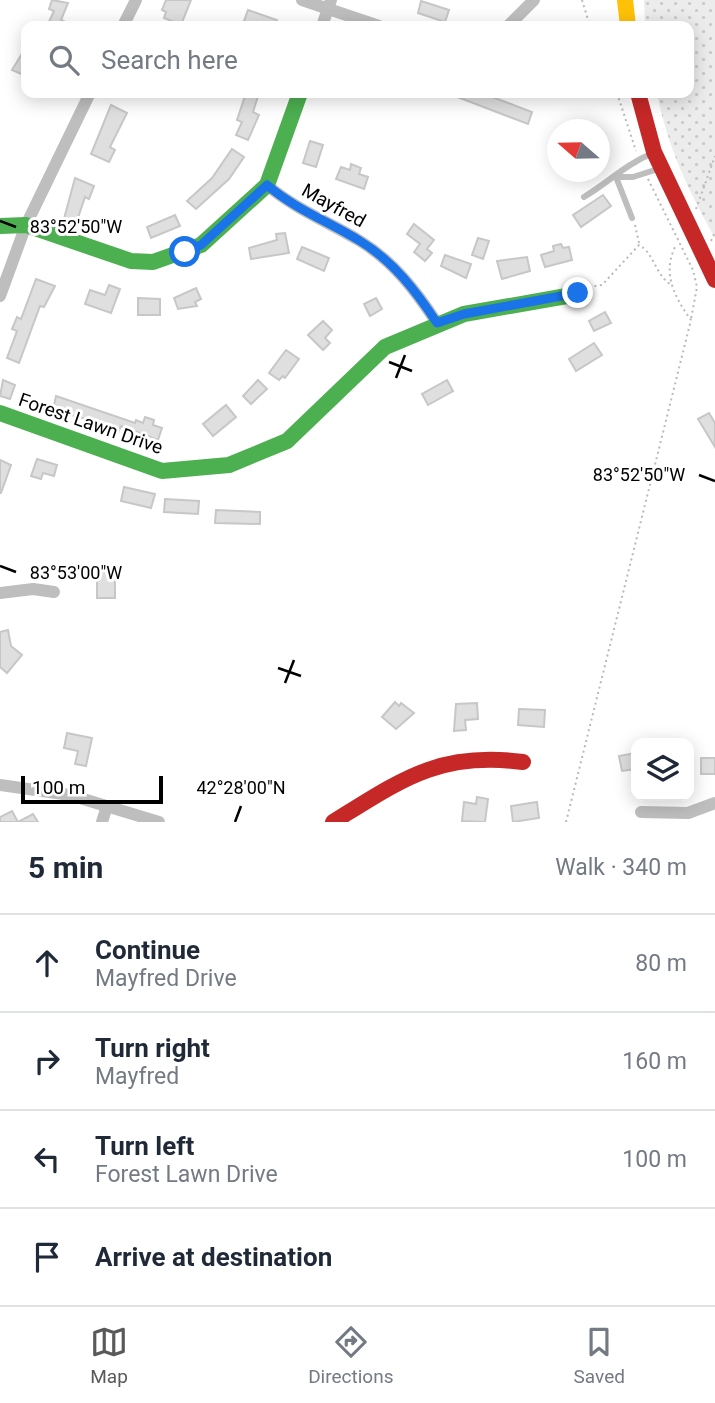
<!DOCTYPE html>
<html lang="en">
<head>
<meta charset="utf-8">
<style>
	body { margin:0; font-family:Roboto,sans-serif; background:#f2f2f3; color:#1f2937 }
	.controls { position:absolute; right:21px; bottom:21px; display:grid; overflow:hidden; border-radius:14px; box-shadow:0 4px 18px #0003 }
	.controls button { width:63px; height:63px; display:grid; place-items:center; padding:0; border:0; border-bottom:2px solid #e0e1e3; background:#fff; color:#1f2937; font:35px sans-serif }
	.compass { position:absolute; left:547px; top:119px; width:63px; height:63px; border-radius:50%; background:#fff; box-shadow:0 4px 18px #0003; rotate:290deg }
	.scale { position:absolute; left:21px; bottom:18px; width:142px; box-sizing:border-box; padding-left:7px; border:4px solid #000; border-top:0; font-size:19px; line-height:24px; white-space:nowrap; color:#000; -webkit-text-stroke:5px #fff; paint-order:stroke }
	.stop { position:absolute; width:21px; height:21px; margin:-16px; border:5px solid #1a73e8; border-radius:50%; background:#fff }
	.stop.end { background:#1a73e8; border-color:#fff; box-shadow:0 2px 7px #0008 }
	.list { margin:0; padding:0; list-style:none }
	h2 { display:flex; justify-content:space-between; align-items:center; height:91px; margin:0; padding:0 28px; font-size:30px }
	h2 small { font-size:23px; font-weight:400; color:#747a83 }
	.list li { display:grid; grid-template-columns:46px 1fr auto; gap:21px; align-items:center; box-sizing:border-box; height:98px; padding:0 28px; border-top:2px solid #e0e1e3 }
	.list b { display:block; font-size:26px; white-space:nowrap }
	.list p { margin:0; font-size:23px; white-space:nowrap; color:#747a83 }
	.list em { font-size:23px; font-style:normal; color:#747a83 }
	.icon { flex:none; width:38px; height:38px; fill:none; stroke:currentColor; stroke-width:2; stroke-linecap:round; stroke-linejoin:round }
	.map { position:relative; flex:none; width:715px; height:822px; overflow:hidden }
	.search { position:absolute; background:#fff; box-shadow:0 4px 18px #0003; left:21px; right:21px; top:21px; height:77px; display:flex; align-items:center; gap:18px; box-sizing:border-box; padding:0 24px; border-radius:14px; color:#747a83; font-size:26px }
	.sheet { height:483px; background:#fff }
	nav { display:flex; justify-content:space-around; align-items:center; box-sizing:border-box; height:98px; border-top:2px solid #e0e1e3; background:#fff; font-size:19px; color:#747a83 }
	nav a { display:grid; justify-items:center; gap:4px }
	nav .on { color:#595959 }
	.map>svg:first-child { display:block }
	.park { fill:url(#park-dots) }
	.building { fill:#dfdfdf; stroke:#c7c7c7; stroke-width:2 }
	.lines { fill:none; stroke-linecap:round; stroke-linejoin:round }
	.path { stroke:#b9b9b9; stroke-width:2; stroke-dasharray:2 3.5; stroke-linecap:butt }
	.lane { stroke:#bebebe; stroke-width:6 }
	.street { stroke:#bebebe; stroke-width:12 }
	.fast { stroke:#4caf50; stroke-width:16 }
	.slow { stroke:#ffc107; stroke-width:16 }
	.jam { stroke:#c62828; stroke-width:16 }
	.route { stroke:#1a73e8; stroke-width:9 }
	.ticks { fill:none; stroke:#000; stroke-width:2.5 }
	.labels { text-anchor:middle; stroke-width:6; stroke-linejoin:round; paint-order:stroke }
	.street-label { font-size:19px; fill:#000; stroke:#fff }
	.ticks-label { font-size:18px; text-anchor:middle; fill:#000; stroke:#fff; stroke-width:6; stroke-linejoin:round; paint-order:stroke }
</style>
</head>
<body>
<div class="map">
<svg width="715" height="822" viewBox="0 0 715 822">
	<defs>
		<pattern id="park-dots" width="8" height="8" patternUnits="userSpaceOnUse" patternTransform="scale(1.75)"><rect width="8" height="8" fill="#ececec"/><path d="M2 2h.1M6 6h.1" fill="none" stroke="#c9c9c9" stroke-width="1.8" stroke-linecap="round"/></pattern>
	</defs>
	<rect width="100%" height="100%" fill="#fff"/>
	<path class="park" d="M644 0H715V238C689 192 667 146 657 93H689V26H645Z"/>
	<g class="building">
		<polygon points="52,0 68,3 61,20 74,26 47,26 54,11 49,9"/>
		<polygon points="166,0 191,0 181,25 164,18 166,12 162,10"/>
		<polygon points="421,1 449,10 445,22 418,13"/>
		<polygon points="248,10 277,20 275,26 259,26 244,21"/>
		<polygon points="26,47 26,76 12,70"/>
		<polygon points="246,93 259,93 253,112 259,115 248,140 236,135 242,122 237,120"/>
		<polygon points="447,93 482,93 532,112 528,124"/>
		<polygon points="111,105 127,113 110,147 115,150 109,162 91,154"/>
		<polygon points="310,141 323,145 316,167 303,163"/>
		<polygon points="232,149 244,157 229,179 196,209 187,201 212,178"/>
		<polygon points="351,164 361,168 359,174 368,177 364,189 336,179 341,167 350,170"/>
		<polygon points="75,178 94,186 89,199 85,197 74,230 62,226"/>
		<polygon points="603,195 611,206 581,227 573,215"/>
		<polygon points="175,215 180,226 151,238 147,227"/>
		<polygon points="414,224 434,240 427,249 432,253 425,261 414,252 420,244 407,234"/>
		<polygon points="285,233 289,253 251,259 249,248 277,240 276,234"/>
		<polygon points="478,238 489,241 483,259 472,255"/>
		<polygon points="561,244 563,248 569,247 572,260 545,267 541,255 554,251 553,246"/>
		<polygon points="302,247 329,258 324,271 297,259"/>
		<polygon points="445,255 471,264 466,278 441,266"/>
		<polygon points="527,257 530,271 502,279 497,261"/>
		<polygon points="36,279 55,286 44,307 40,306 19,363 7,358 17,331 12,329 17,317 21,319"/>
		<polygon points="109,285 120,289 111,313 85,304 90,290 105,295"/>
		<polygon points="196,288 201,299 195,302 197,306 178,309 174,298"/>
		<polygon points="138,298 160,299 160,315 138,315"/>
		<polygon points="376,298 382,309 370,316 364,304"/>
		<polygon points="605,312 611,323 594,331 589,321"/>
		<polygon points="323,321 332,330 325,338 330,343 323,350 308,335"/>
		<polygon points="594,343 602,355 576,371 569,359"/>
		<polygon points="286,350 299,359 285,378 283,376 279,380 269,373"/>
		<polygon points="3,380 15,385 10,399 0,396"/>
		<polygon points="258,380 267,389 251,404 243,396"/>
		<polygon points="447,380 453,391 428,405 422,394"/>
		<polygon points="56,396 135,423 136,420 143,423 145,417 154,420 153,425 162,428 158,440 121,426 118,433 88,422 89,420 53,410"/>
		<polygon points="226,405 236,417 213,436 203,424"/>
		<polygon points="709,413 715,423 715,447 698,419"/>
		<polygon points="37,459 57,465 54,476 43,473 41,479 31,476"/>
		<polygon points="0,460 11,465 1,493 0,493"/>
		<polygon points="124,487 155,494 151,508 121,501"/>
		<polygon points="165,499 199,501 198,514 164,512"/>
		<polygon points="216,510 260,512 260,524 215,523"/>
		<rect x="97" y="572" width="18" height="26"/>
		<polygon points="8,630 11,646 22,655 7,673 0,667 0,632"/>
		<polygon points="395,702 399,706 401,703 414,713 396,729 382,717"/>
		<polygon points="477,703 478,719 465,720 466,730 454,731 456,704"/>
		<polygon points="519,709 545,710 544,727 518,725"/>
		<polygon points="67,733 92,738 86,766 75,764 78,751 64,748"/>
		<polygon points="636,753 636,769 622,771 619,756"/>
		<rect x="701" y="758" width="14" height="16"/>
		<polygon points="477,797 488,799 485,822 462,821 464,802 476,804"/>
		<polygon points="537,802 539,818 513,822 511,806"/>
		<polygon points="12,811 18,822 33,814 38,822 0,822 0,817"/>
	</g>
	<g class="lines">
		<g class="path">
			<polyline points="582,0 590,26"/>
			<polyline points="617,93 636,151"/>
			<polyline points="648,179 693,270 697,287 691,319"/>
			<polyline points="696,209 715,156"/>
			<polyline points="635,225 639,243"/>
			<polyline points="711,241 715,232"/>
			<path d="M589 287 602 285 639 245C654 253 655 274 670 284"/>
			<path d="M566 822 691 320C675 298 662 274 675 247"/>
		</g>
		<g class="lane">
			<polyline points="616,177 633,177 658,169"/>
			<polyline points="616,177 632,218"/>
			<path d="M584 197C609 182 626 164 653 153"/>
		</g>
		<g class="street">
			<polyline points="302,0 379,26"/>
			<polyline points="123,26 136,0"/>
			<polyline points="322,26 331,0"/>
			<polyline points="508,26 534,0"/>
			<path d="M267 185C295 209 329 222 360 241 393 261 416 291 437 323"/>
			<polyline points="0,296 26,225 90,93"/>
			<polyline points="0,593 33,589 54,592"/>
			<polyline points="0,785 70,795 159,822"/>
			<polyline points="641,812 688,813 715,803"/>
			<polyline points="102,822 107,806"/>
		</g>
		<g class="fast">
			<polyline points="0,226 26,225 131,261 153,262 201,245 267,185 300,93"/>
			<polyline points="0,413 162,471 229,465 287,441 385,347 464,314 578,294"/>
		</g>
		<polyline class="slow" points="625,0 628,26"/>
		<g class="jam">
			<polyline points="638,93 654,152 715,280"/>
			<path d="M333 822C401 780 439 751 523 762"/>
		</g>
	</g>
	<g class="lines">
		<path class="route" d="M185 252 201 245 267 185C295 209 329 222 360 241 393 261 416 291 437 323L464 314 578 293"/>
	</g>
	<path class="ticks" d="M0 221 16 227M389 362 412 371M396 378 405 355M699 475 715 481M0 566 16 572M278 668 301 676M285 683 294 660M235 822 241 806"/>
	<g class="labels">
		<g class="street-label">
			<text transform="translate(334 205) rotate(29)" y="7">Mayfred</text>
			<text transform="translate(91 423) rotate(19)" y="7">Forest Lawn Drive</text>
		</g>
	</g>
	<g class="ticks-label">
		<text x="76" y="233">83°52'50"W</text>
		<text x="639" y="481">83°52'50"W</text>
		<text x="76" y="579">83°53'00"W</text>
		<text x="241" y="794">42°28'00"N</text>
	</g>
</svg>
<div class="controls">
<button><svg class="icon" aria-label="layers" viewBox="0 0 24 24"><path d="M12 4l9 5-9 5-9-5zM3 14l9 5 9-5"/></svg></button>
</div>
<svg class="compass" viewBox="-18 -18 36 36"><path d="M0-13l5 13h-10z" fill="#e53935"/><path d="M0 13l5-13h-10z" fill="#747a83"/></svg>
<div class="scale">100 m</div>
<div class="stop" style="left:185px;top:252px"></div>
<div class="stop end" style="left:578px;top:293px"></div>
<div class="search"><svg class="icon" aria-label="search" viewBox="0 0 24 24"><circle cx="10" cy="10" r="6"/><path d="M15 15l6 6"/></svg>Search here</div>
</div>
<section class="sheet">
<h2>5 min<small>Walk · 340 m</small></h2>
<ul class="list">
<li><svg class="icon" aria-label="ahead" viewBox="0 0 24 24"><path d="M12 20V5M6 11l6-6 6 6"/></svg><div><b>Continue</b><p>Mayfred Drive</p></div><em>80 m</em></li>
<li><svg class="icon" aria-label="right" viewBox="0 0 24 24"><path d="M7 20v-9h11M14 6l5 5-5 5"/></svg><div><b>Turn right</b><p>Mayfred</p></div><em>160 m</em></li>
<li><svg class="icon" aria-label="left" viewBox="0 0 24 24"><path d="M17 20v-9H6M10 6l-5 5 5 5"/></svg><div><b>Turn left</b><p>Forest Lawn Drive</p></div><em>100 m</em></li>
<li><svg class="icon" aria-label="arrive" viewBox="0 0 24 24"><path d="M6 21V4h12l-3 4 3 4H6"/></svg><div><b>Arrive at destination</b></div></li>
</ul>
</section>
<nav>
<a class="on"><svg class="icon" aria-label="map" viewBox="0 0 24 24"><path d="M3 6l6-2 6 2 6-2v14l-6 2-6-2-6 2zM9 4v14M15 6v14"/></svg>Map</a>
<a><svg class="icon" aria-label="directions" viewBox="0 0 24 24"><path d="M12 3l9 9-9 9-9-9zM9 14v-3h6M13 9l2 2-2 2"/></svg>Directions</a>
<a><svg class="icon" aria-label="saved" viewBox="0 0 24 24"><path d="M7 4h10v16l-5-4-5 4z"/></svg>Saved</a>
</nav>
</body>
</html>
